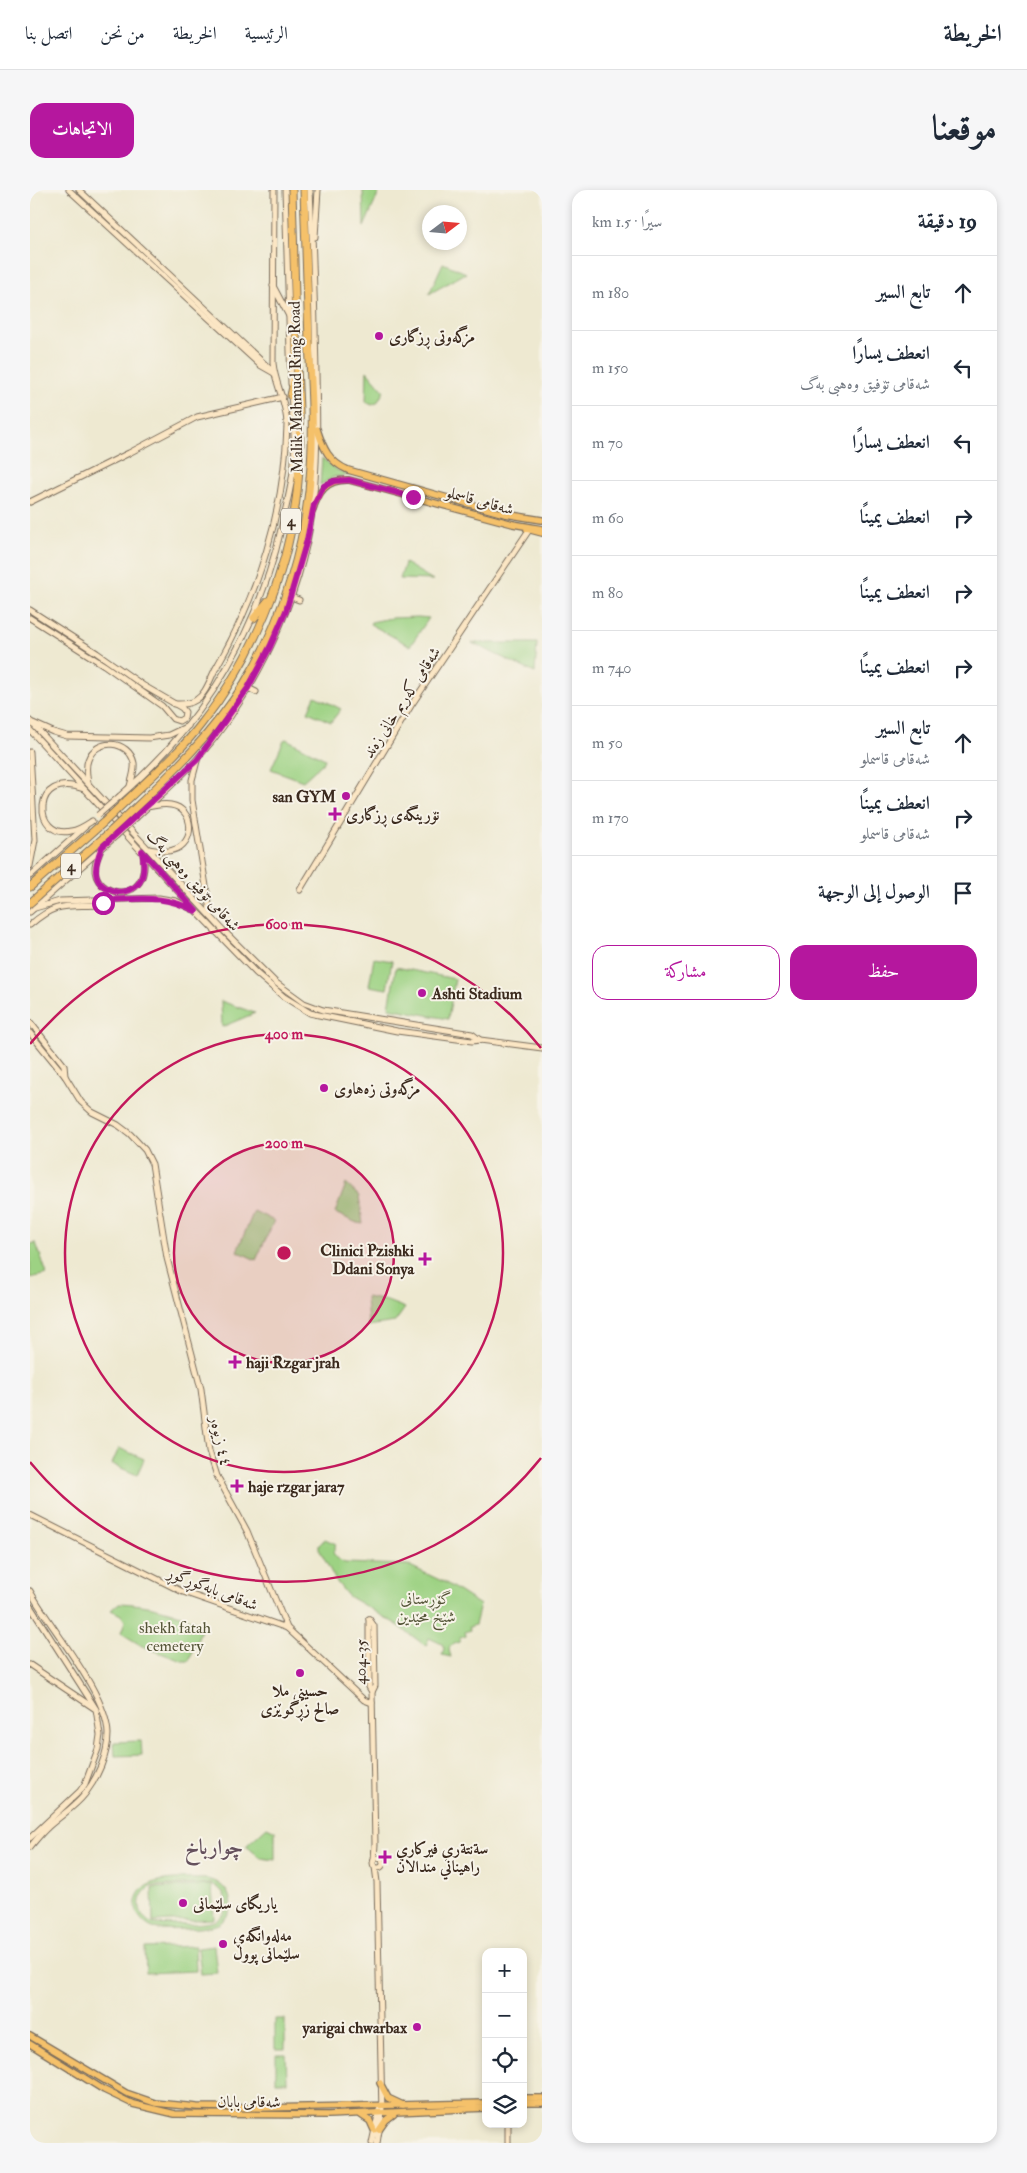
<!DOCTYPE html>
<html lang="ar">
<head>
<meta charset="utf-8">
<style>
	body { margin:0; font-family:"IM FELL Double Pica",Amiri,serif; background:#f6f6f7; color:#1f2937; direction:rtl }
	.controls { position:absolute; right:15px; bottom:15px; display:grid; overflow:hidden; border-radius:10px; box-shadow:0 2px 8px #0003 }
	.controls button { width:45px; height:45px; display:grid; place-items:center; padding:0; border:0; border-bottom:1px solid #e0e1e3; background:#fff; color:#1f2937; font:25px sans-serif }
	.compass { position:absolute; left:392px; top:15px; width:45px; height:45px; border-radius:50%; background:#fff; box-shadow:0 2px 8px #0003; rotate:74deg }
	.stop { position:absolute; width:15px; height:15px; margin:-11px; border:4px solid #b5179e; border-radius:50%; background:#fff }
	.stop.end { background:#b5179e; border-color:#fff; box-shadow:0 1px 5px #0008 }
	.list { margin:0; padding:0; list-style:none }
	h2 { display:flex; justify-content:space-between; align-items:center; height:65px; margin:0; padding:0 20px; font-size:21px }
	h2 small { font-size:16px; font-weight:400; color:#747a83 }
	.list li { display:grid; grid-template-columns:32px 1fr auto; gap:15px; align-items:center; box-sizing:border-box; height:75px; padding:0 20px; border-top:1px solid #e0e1e3 }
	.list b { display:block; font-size:19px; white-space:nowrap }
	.list p { margin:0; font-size:16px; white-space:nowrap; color:#747a83 }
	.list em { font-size:16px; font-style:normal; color:#747a83 }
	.actions { display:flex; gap:10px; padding:15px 20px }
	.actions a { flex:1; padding:11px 0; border:1px solid #b5179e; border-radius:15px; text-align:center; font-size:18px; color:#b5179e }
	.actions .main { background:#b5179e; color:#fff }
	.icon { flex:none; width:28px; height:28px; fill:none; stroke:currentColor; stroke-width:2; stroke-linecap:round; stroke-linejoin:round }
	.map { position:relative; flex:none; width:512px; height:1953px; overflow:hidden; direction:ltr; border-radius:15px }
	header { display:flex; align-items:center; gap:30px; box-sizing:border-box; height:70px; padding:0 25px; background:#fff; border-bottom:1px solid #e0e1e3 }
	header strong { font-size:24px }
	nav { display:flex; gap:28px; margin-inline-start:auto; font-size:18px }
	.intro { display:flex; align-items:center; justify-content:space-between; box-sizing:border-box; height:120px; padding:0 30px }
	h1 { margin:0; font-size:35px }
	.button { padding:12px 22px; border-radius:15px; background:#b5179e; color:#fff; font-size:18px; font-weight:700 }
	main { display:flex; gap:30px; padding:0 30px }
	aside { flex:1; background:#fff; border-radius:15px; box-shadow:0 2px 8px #0003 }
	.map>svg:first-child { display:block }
	.green { fill:#9dd283; stroke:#6c7e50; fill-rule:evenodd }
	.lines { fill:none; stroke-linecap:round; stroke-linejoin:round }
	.secondary-casing { stroke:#7a6d5d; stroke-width:7 }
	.primary-casing { stroke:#7a6d5d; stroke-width:8 }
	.highway-casing { stroke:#7a6d5d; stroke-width:9 }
	.secondary { stroke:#fbe6c4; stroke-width:5 }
	.primary { stroke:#f5c16b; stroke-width:5.5 }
	.highway { stroke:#f5c16b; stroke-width:7 }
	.secondary-bridge-casing { stroke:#7a6d5d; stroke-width:7; stroke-linecap:butt }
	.highway-bridge-casing { stroke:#7a6d5d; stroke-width:9; stroke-linecap:butt }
	.secondary-bridge { stroke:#fbe6c4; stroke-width:5 }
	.highway-bridge { stroke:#f5c16b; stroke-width:7 }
	.route { stroke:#b5179e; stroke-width:6 }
	.ring { fill:none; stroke:#c2185b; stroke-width:2.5 }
	.poi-dot { fill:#b5179e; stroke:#f7f3e8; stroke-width:2 }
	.labels { text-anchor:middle; stroke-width:4; stroke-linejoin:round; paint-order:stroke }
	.shield { fill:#f7f3e8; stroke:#73665b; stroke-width:1 }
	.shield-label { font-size:15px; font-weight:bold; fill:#3b2a1e }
	.poi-label { font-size:16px; font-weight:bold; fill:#3b2a1e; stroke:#f7f3e8; text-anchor:start }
	.street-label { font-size:16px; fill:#3b2a1e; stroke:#f7f3e8 }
	.park-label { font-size:16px; fill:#545437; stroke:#f7f3e8 }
	.district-label { font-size:21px; font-weight:bold; fill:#65515d; stroke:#f7f3e8 }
	.centre { fill:#c2185b; stroke:#f7f3e8; stroke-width:2.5 }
	.ring-label { font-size:15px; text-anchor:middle; font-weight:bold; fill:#c2185b; stroke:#f7f3e8; stroke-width:4; stroke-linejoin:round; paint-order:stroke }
</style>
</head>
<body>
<header>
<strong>الخريطة</strong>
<nav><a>الرئيسية</a><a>الخريطة</a><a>من نحن</a><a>اتصل بنا</a></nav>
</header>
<div class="intro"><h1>موقعنا</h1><a class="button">الاتجاهات</a></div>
<main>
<aside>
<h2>19 دقيقة<small>سيرًا · 1.5 km</small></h2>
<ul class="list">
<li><svg class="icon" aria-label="ahead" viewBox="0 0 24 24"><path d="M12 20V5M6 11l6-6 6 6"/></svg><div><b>تابع السير</b></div><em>180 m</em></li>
<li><svg class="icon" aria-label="left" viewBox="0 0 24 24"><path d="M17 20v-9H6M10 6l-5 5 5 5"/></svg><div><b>انعطف يسارًا</b><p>شەقامی تۆفیق وەهبی بەگ</p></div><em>150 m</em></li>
<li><svg class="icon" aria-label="left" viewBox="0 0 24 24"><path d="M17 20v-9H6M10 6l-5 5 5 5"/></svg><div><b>انعطف يسارًا</b></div><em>70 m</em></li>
<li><svg class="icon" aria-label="right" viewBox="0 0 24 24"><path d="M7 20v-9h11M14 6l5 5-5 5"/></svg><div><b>انعطف يمينًا</b></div><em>60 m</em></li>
<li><svg class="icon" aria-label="right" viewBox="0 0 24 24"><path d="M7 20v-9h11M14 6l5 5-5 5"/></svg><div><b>انعطف يمينًا</b></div><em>80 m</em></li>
<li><svg class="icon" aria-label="right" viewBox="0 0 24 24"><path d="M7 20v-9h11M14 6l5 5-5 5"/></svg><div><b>انعطف يمينًا</b></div><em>740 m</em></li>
<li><svg class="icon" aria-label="ahead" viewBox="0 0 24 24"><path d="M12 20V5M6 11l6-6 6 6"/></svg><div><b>تابع السير</b><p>شەقامی قاسملو</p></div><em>50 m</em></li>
<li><svg class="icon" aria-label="right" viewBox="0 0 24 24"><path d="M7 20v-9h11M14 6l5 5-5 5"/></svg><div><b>انعطف يمينًا</b><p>شەقامی قاسملو</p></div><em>170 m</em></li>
<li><svg class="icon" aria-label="arrive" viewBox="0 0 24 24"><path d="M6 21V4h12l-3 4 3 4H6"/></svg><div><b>الوصول إلى الوجهة</b></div></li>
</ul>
<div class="actions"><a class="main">حفظ</a><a>مشاركة</a></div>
</aside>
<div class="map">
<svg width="512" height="1953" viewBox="0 0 512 1953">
	<rect width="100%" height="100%" fill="#f7f3e8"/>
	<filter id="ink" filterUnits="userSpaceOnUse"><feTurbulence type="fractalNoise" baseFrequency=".02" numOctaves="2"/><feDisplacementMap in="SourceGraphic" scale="10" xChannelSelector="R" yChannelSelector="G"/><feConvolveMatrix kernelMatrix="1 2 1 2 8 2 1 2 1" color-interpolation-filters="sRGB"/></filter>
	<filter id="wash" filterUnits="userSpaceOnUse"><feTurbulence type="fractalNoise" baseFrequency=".0096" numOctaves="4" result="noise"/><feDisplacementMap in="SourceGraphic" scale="20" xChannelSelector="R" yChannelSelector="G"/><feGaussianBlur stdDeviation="1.12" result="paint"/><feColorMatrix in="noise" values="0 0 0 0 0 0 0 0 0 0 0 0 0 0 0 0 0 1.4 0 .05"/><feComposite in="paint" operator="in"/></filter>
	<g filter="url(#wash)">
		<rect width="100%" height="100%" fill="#eee9d1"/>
		<g class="green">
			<polygon points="333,0 350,0 334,37"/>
			<polygon points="413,73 436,83 399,104"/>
			<polygon points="337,181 354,201 347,213 342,215 336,212"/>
			<polygon points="292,268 307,280 320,285 304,287 290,295"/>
			<polygon points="375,373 403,390 370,389"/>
			<polygon points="388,427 399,428 380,456 340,434 341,432 361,428"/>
			<polygon points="442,453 507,453 505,483"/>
			<polygon points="285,506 311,519 301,532 278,522"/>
			<polygon points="256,549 295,569 294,572 273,591 241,579 254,550"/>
			<polygon points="344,768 362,771 357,799 339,796"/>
			<polygon points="366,777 425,789 418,829 359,818"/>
			<polygon points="191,811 225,823 192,837"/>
			<polygon points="316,994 329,1006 333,1034 327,1033 305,1023"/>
			<polygon points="224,1021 244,1031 226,1070 207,1061"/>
			<polygon points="6,1053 17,1084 0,1088 0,1054"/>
			<polygon points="336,1107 357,1111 375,1118 365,1132 338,1136"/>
			<polygon points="89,1258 114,1269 107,1285 82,1274"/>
			<polygon points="295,1349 306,1354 303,1363 309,1370 315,1373 378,1375 416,1393 450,1415 445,1435 439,1437 440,1440 435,1442 436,1446 430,1448 429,1452 420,1456 419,1460 421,1467 412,1465 414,1458 412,1454 399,1448 396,1456 366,1434 318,1406 306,1391 289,1359 289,1355"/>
			<path d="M89 1413C118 1414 146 1421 173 1435L159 1471H152L112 1456 91 1443 95 1431 91 1425 81 1420Z"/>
			<polygon points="111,1551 112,1565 85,1566 84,1552"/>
			<polygon points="237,1637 245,1641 245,1670 231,1668 216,1656"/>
			<path d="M176 1689C198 1691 211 1718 190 1733 181 1739 135 1741 123 1738 117 1736 112 1731 109 1726 105 1720 105 1713 107 1707 115 1685 156 1689 176 1689ZM181 1694C197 1699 203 1720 187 1730 180 1735 129 1736 121 1733 115 1730 111 1724 110 1718 108 1708 114 1700 122 1696Z"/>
			<polygon points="182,1695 184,1729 123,1732 122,1698"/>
			<polygon points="165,1756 166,1781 116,1783 115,1758"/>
			<polygon points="184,1756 187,1783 171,1784 168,1758"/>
			<polygon points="255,1829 255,1859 245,1859 245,1829"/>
			<polygon points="246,1864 256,1864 257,1892 246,1892"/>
		</g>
	</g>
	<g filter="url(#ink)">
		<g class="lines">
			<g class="secondary-casing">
				<g id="secondary">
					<polyline points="39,0 230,175 244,183"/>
					<polyline points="49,0 240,179"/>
					<polyline points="255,0 261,194"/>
					<polyline points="285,47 288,0"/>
					<polyline points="243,96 259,126"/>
					<polyline points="0,312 99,263 167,227 253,207"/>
					<polyline points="261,407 269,410"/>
					<polyline points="0,420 67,463 114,496 152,518 155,522 154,528 149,531 143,529 132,516 74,475 0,428"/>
					<polyline points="218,498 226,502"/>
					<path d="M144 514C151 514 159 515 166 510 176 504 180 489 186 478 228 406 255 319 257 235 257 212 245 195 243 173L244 0"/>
					<polyline points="0,531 193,740 245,792 274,813 293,820 442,844 450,850"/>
					<polyline points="3,533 23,542 37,546 119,548 139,545 158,536"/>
					<polyline points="0,540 166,721 226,783 254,807 280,823 289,825 367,841 442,851 450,850 512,858"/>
					<polyline points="0,562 5,650 0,676"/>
					<polyline points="167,571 162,590 162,610 181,727"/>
					<path d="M58 593C57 585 55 577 58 570 66 547 99 550 104 573 105 580 102 588 100 596"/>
					<path d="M54 599C0 579 3 650 41 641 49 640 56 635 62 631"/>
					<path d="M90 606C176 532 229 441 253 331 257 312 263 291 264 271 266 249 262 225 261 203"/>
					<path d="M117 617C125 616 133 613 141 615 165 619 166 654 143 660 135 663 127 660 119 659"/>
					<path d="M107 627C127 608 149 590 167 569 225 504 271 408 282 322 288 275 287 229 286 182 285 121 283 61 280 0"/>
					<path d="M72 657C70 663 66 670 65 676 62 708 123 718 113 662"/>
					<polyline points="0,686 55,637"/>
					<polyline points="270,700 382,514 499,340"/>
					<polyline points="5,718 30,711 129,708 146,711 162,719"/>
					<polyline points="0,722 86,646"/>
					<path d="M0 735C27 711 37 717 70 715L75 710"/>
					<polyline points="0,832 34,875 35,886"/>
					<polyline points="0,843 35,886 51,912 62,922 88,935 100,944 115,960 122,974 137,1068 171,1199 179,1261 187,1286 217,1341 257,1438"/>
					<polyline points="0,1325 153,1402 257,1438 334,1510 342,1513"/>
					<path d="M0 1401C20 1438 77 1503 78 1544 78 1565 67 1588 55 1604 45 1617 30 1626 18 1637 11 1643 6 1650 0 1657"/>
					<polyline points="0,1416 66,1519 70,1545 68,1559 55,1594 50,1601 0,1648"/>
					<polyline points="339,1429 339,1497 342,1502 345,1654 344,1670"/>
					<polyline points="339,1429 344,1436 345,1496 342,1502"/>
					<polyline points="0,1475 64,1518"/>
					<circle cx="348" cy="1673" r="5"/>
					<polyline points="345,1677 347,1692 352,1923 347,1953"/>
					<polyline points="342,1953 349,1920"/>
					<polyline points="478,1953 478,1934"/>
				</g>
			</g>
			<g class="primary-casing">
				<g id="primary">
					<path d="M287 239C293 258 299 272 318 280L475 324 512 330"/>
					<path d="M282 322C288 302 296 289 319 290L483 334 512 339"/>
					<polyline points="497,339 512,343"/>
					<polyline points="0,1846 96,1903 125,1913 167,1917 233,1918 456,1913"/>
					<polyline points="0,1854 74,1900 103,1914 145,1924 298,1925 456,1918"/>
					<polyline points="350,1893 358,1908 373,1915"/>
					<polyline points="493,1908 512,1908"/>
					<polyline points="493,1913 512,1913"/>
					<polyline points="331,1925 340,1931 344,1940"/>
					<polyline points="349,1940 356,1930 364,1924"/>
				</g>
			</g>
			<g class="highway-casing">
				<g id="highway">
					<polyline points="261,206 265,187"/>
					<polyline points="224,428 238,411"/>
					<path d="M96 611C122 586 150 562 172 533 223 468 258 384 267 302 272 260 269 219 267 177 265 118 264 59 262 0"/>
					<path d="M102 621C143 582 184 542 214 494 254 429 277 351 281 276 284 234 281 192 279 151 277 101 276 50 274 0"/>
					<polyline points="0,697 74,632"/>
					<polyline points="0,713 82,640"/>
				</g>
			</g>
			<use href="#secondary" class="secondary"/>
			<use href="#primary" class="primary"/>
			<use href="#highway" class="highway"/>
			<g class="secondary-bridge-casing">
				<g id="secondary-bridge">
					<polyline points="68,625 90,606"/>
					<polyline points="86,646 107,627"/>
				</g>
			</g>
			<g class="highway-bridge-casing">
				<g id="highway-bridge">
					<polyline points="74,632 96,611"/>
					<polyline points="82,640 102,621"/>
				</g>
			</g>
			<use href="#secondary-bridge" class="secondary-bridge"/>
			<use href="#highway-bridge" class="highway-bridge"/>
		</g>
	</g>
	<g class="lines" filter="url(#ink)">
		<path class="route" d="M73 713 74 710C112 709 131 704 166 721L112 661C116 682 114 701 88 702 61 697 63 678 72 657L167 570 218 498 240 457 256 421 277 350 284 315 294 296 304 291 319 290 383 307"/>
	</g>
	<circle cx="254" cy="1063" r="110" fill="#c2185b" fill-opacity=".12"/>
	<g class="ring">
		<circle cx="254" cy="1063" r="110"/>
		<circle cx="254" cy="1063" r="219"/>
		<path d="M511 1268A329 329 0 0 1 0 1272M0 854A329 329 0 0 1 511 858"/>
	</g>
	<g class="poi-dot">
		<circle cx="349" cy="146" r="5"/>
		<circle cx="316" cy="606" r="5"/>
		<path d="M302.5 616.5h5v5h5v5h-5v5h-5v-5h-5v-5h5z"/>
		<circle cx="392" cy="803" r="5"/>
		<circle cx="294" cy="898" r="5"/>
		<path d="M392.5 1061.5h5v5h5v5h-5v5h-5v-5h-5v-5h5z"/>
		<path d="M202.5 1164.5h5v5h5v5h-5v5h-5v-5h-5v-5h5z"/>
		<path d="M204.5 1288.5h5v5h5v5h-5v5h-5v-5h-5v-5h5z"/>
		<circle cx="270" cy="1483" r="5"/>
		<path d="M352.5 1659.5h5v5h5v5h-5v5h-5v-5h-5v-5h5z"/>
		<circle cx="153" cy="1713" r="5"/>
		<circle cx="193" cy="1754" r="5"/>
		<circle cx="387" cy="1837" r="5"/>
	</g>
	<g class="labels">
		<g class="shield">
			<rect x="251" y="318.5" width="20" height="25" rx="4"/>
			<rect x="31" y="663.5" width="20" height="25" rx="4"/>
		</g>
		<g class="shield-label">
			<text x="261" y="336">4</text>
			<text x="41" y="681">4</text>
		</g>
		<g class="poi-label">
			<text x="359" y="152">مزگەوتی ڕزگاری</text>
			<text x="306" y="612" text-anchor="end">san GYM</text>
			<text x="316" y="630">نۆرینگەی ڕزگاری</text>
			<text x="402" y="809">Ashti Stadium</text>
			<text x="304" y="904">مزگەوتی زەهاوی</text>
			<text x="384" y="1066" text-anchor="end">Clinici Pzishki<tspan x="384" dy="18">Ddani Sonya</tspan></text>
			<text x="216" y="1178">haji Rzgar jrah</text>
			<text x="218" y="1302">haje rzgar jara7</text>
			<text x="270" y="1506" text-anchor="middle">حسینی ملا<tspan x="270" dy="18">صالح زڕگوێزی</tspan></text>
			<text x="366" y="1664">سةنتةري فيركاري<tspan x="366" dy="18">راهيناني مندالان</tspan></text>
			<text x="163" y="1719">یاریگای سلێمانی</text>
			<text x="203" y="1751">مەلەوانگەی<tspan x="203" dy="18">سلێمانی پووڵ</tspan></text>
			<text x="377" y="1843" text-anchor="end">yarigai chwarbax</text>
		</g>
		<g class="street-label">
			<text transform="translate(265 197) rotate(-91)" y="6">Malik Mahmud Ring Road</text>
			<text transform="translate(450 310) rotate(15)" y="6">شەقامی قاسملو</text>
			<text transform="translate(371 512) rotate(-57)" y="6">شەقامی کەریم خانی زەند</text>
			<text transform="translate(164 690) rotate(48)" y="6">شەقامی تۆفیق وەهبی بەگ</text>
			<text transform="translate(192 1251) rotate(76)" y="6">٤٤ زیوەر</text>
			<text transform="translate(183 1398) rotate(21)" y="6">شەقامی بابەگوڕگوڕ</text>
			<text transform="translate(330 1472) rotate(-88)" y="6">404-35</text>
			<text x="219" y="1917">شەقامی بابان</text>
		</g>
		<g class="park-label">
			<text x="396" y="1414">گۆڕستانی<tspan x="396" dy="18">شێخ محێدین</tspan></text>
			<text x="145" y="1443">shekh fatah<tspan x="145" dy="18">cemetery</tspan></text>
		</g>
		<g class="district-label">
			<text x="184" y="1664">چوارباخ</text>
		</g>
	</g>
	<circle cx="254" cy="1063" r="8" class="centre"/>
	<g class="ring-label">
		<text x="254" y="739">600 m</text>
		<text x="254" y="849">400 m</text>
		<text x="254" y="958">200 m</text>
	</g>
</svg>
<div class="controls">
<button>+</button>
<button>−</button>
<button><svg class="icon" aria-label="locate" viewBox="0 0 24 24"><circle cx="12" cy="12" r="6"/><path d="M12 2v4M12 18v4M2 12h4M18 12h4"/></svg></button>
<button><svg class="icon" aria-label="layers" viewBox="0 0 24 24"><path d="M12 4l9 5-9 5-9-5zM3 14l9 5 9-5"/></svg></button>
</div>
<svg class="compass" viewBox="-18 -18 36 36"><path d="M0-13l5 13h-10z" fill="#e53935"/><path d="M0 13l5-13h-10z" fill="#747a83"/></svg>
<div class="stop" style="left:73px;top:713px"></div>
<div class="stop end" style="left:383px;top:307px"></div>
</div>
</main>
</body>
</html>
